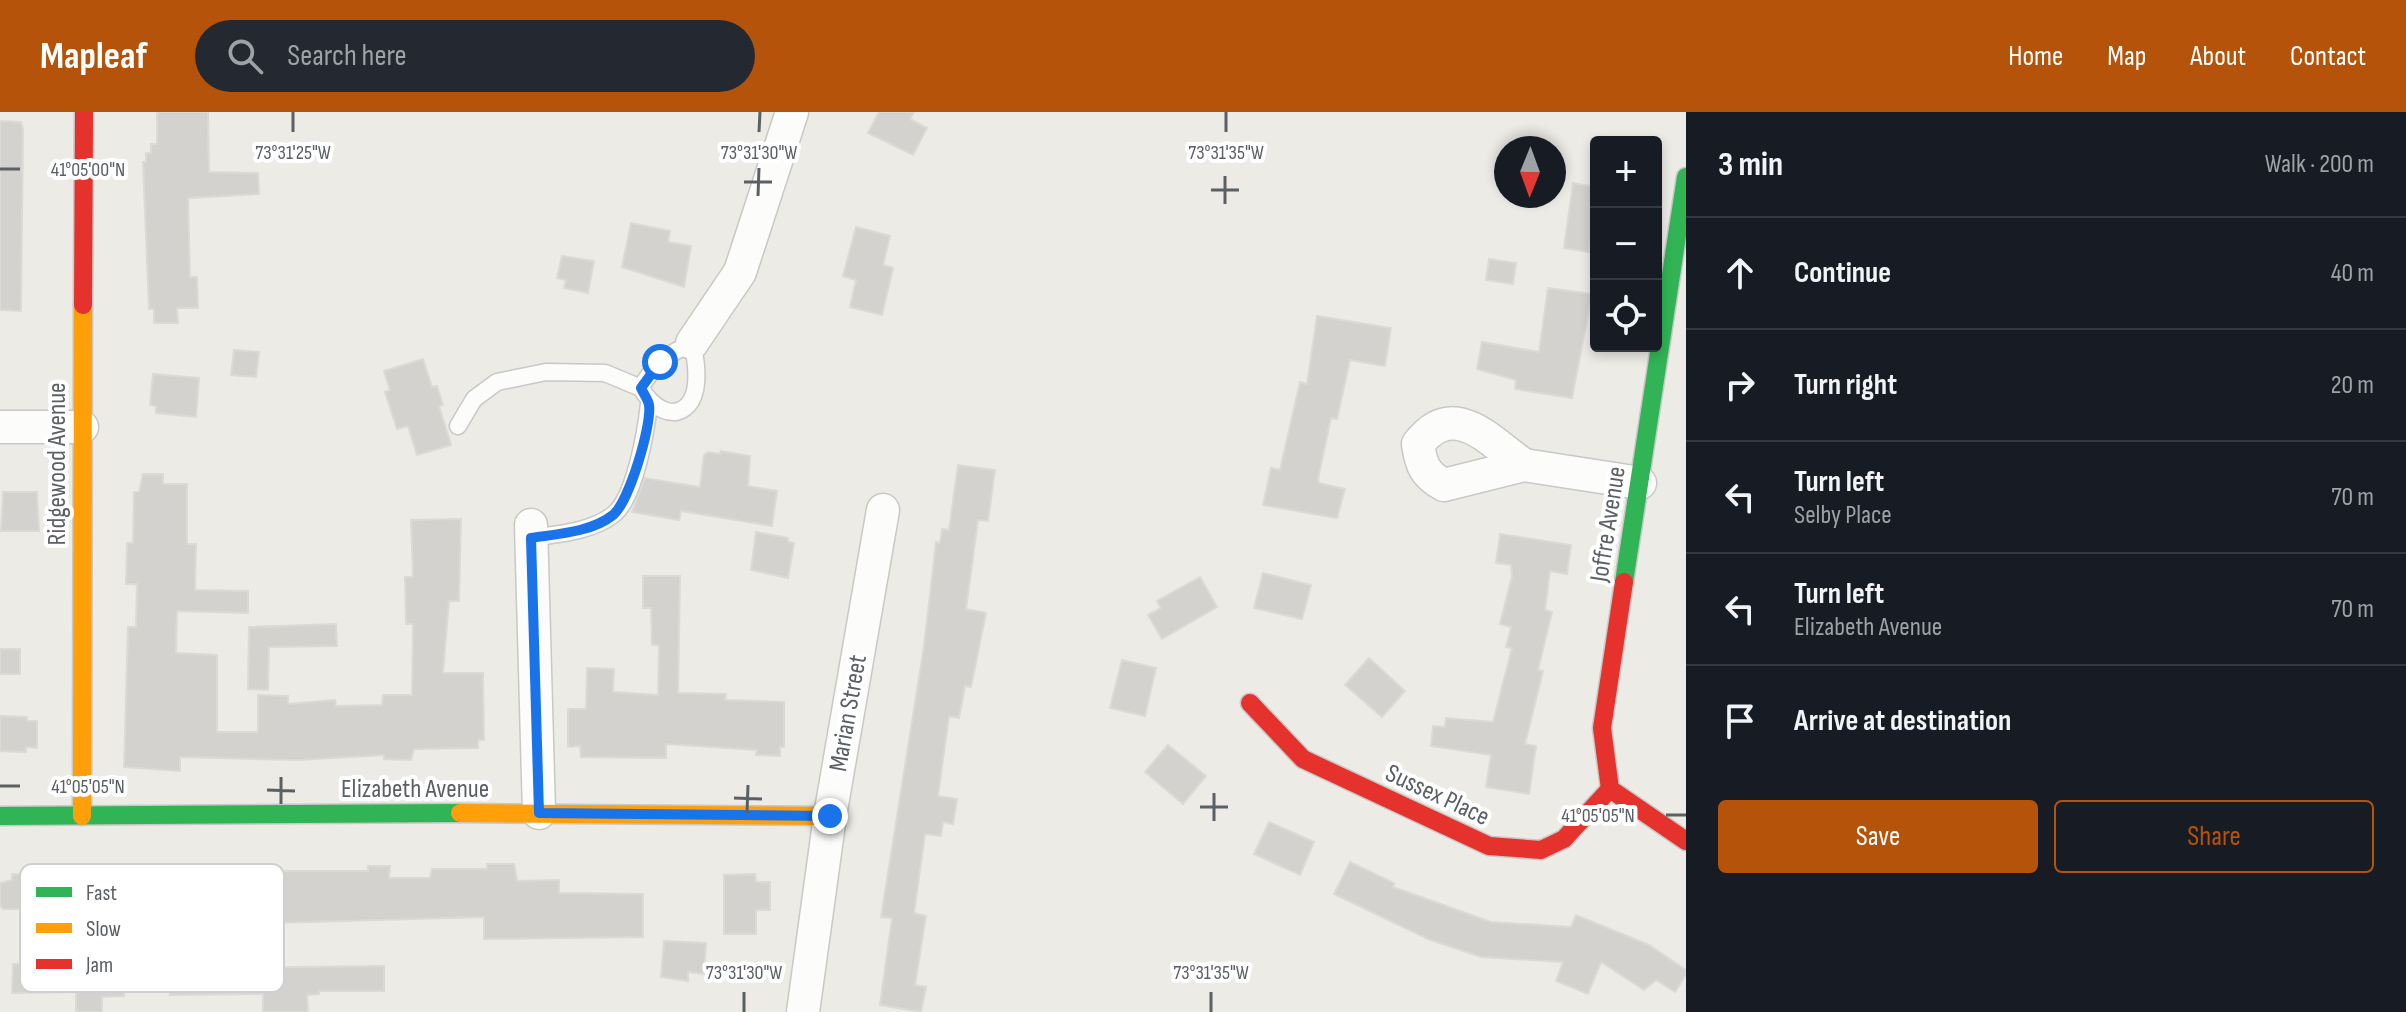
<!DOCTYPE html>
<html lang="en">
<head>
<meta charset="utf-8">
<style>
	body { margin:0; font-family:"Sofia Sans Condensed",sans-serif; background:#242831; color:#f1f3f6 }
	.controls { position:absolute; right:24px; top:24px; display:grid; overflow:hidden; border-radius:8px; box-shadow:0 4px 12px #0003 }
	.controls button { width:72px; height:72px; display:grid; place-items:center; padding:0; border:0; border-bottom:2px solid #363941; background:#171b24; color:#f1f3f6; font:40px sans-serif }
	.compass { position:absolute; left:1494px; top:24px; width:72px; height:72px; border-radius:50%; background:#171b24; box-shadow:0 4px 12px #0003; rotate:181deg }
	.stop { position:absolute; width:24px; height:24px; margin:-18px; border:6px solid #1a73e8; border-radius:50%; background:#fff }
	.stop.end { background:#1a73e8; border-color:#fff; box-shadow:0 2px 8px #0008 }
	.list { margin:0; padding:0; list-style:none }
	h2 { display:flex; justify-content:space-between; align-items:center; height:104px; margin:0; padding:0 32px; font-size:34px }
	h2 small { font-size:26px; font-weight:400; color:#9ea1a6 }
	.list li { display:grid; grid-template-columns:52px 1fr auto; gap:24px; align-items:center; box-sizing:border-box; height:112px; padding:0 32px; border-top:2px solid #363941 }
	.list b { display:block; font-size:30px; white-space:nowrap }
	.list p { margin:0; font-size:26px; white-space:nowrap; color:#9ea1a6 }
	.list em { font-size:26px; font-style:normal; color:#9ea1a6 }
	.actions { display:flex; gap:16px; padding:24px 32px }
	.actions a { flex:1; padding:18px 0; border:2px solid #b45309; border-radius:8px; text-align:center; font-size:28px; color:#b45309 }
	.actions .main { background:#b45309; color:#fff }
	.icon { flex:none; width:44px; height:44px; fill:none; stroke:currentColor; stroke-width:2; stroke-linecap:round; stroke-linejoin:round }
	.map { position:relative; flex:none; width:1686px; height:900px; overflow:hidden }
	header { display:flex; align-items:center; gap:48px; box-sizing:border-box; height:112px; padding:0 40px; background:#b45309; color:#fff }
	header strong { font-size:38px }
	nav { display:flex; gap:44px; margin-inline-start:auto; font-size:28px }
	.search { width:560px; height:72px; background:#242831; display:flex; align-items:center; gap:20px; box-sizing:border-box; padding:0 28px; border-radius:44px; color:#9ea1a6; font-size:30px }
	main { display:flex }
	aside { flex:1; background:#171b24 }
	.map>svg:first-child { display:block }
	.building { fill:#d3d2cf; stroke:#dcdad5; stroke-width:2 }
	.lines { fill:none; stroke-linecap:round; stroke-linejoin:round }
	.lane-casing { stroke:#c8c8c7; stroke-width:19 }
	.street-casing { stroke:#c8c8c7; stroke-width:35 }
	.fast-casing { stroke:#c7c8c7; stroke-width:21 }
	.slow-casing { stroke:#c7c8c7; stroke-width:21 }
	.jam-casing { stroke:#c7c8c7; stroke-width:21 }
	.lane { stroke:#fcfcfb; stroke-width:16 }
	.street { stroke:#fcfcfb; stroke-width:32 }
	.fast { stroke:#30b455; stroke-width:18 }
	.slow { stroke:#ff9f0a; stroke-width:18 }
	.jam { stroke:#e5322d; stroke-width:18 }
	.route { stroke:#1a73e8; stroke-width:10 }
	.ticks { fill:none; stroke:#5b6065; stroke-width:3 }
	.labels { text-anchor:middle; stroke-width:8; stroke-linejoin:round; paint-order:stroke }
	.street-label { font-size:26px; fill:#5b6065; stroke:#fff }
	.key { fill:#fff; stroke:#cecfd1; stroke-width:2 }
	.key-label { font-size:22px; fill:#5b6065 }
	.ticks-label { font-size:20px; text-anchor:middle; fill:#5b6065; stroke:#fff; stroke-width:8; stroke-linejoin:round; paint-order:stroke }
</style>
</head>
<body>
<header>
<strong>Mapleaf</strong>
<div class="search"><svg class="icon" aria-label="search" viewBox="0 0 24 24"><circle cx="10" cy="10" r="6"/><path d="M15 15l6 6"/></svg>Search here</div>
<nav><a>Home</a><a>Map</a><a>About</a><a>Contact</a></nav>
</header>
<main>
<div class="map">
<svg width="1686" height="900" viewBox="0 0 1686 900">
	<rect width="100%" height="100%" fill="#ecebe6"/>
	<g class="building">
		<polygon points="157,0 208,0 209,60 258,61 259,82 188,86 190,165 197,165 198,196 177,196 178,211 154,211 154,197 149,197 143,50 146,50 146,41 151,41 151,32 157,32"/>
		<polygon points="879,0 914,0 910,7 927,16 913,43 868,21"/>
		<polygon points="0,9 21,10 23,17 21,199 0,198"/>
		<polygon points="1573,71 1596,75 1596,121 1592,120 1589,140 1564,136"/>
		<polygon points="631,111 670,119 668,130 691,134 684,175 622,155"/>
		<polygon points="856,115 890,124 883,153 893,156 882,203 850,195 856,168 843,164"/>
		<polygon points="562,144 594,149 588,181 564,176 566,168 557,166"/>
		<polygon points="1489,147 1516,151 1513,172 1486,168"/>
		<polygon points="1548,176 1592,182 1572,286 1515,277 1516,268 1477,257 1482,230 1539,240"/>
		<polygon points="1317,204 1391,216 1385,254 1350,248 1337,307 1331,306 1318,367 1319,371 1345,377 1337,406 1263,393 1271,356 1280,358 1300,270 1307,272"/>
		<polygon points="234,238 259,240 256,265 231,263"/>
		<polygon points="423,247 432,275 437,274 443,293 439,294 451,333 417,343 408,314 397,317 385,280 390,278 384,259"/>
		<polygon points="153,262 199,266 196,305 156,301 156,294 150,293"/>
		<polygon points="721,339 750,344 748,374 777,379 772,414 681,399 679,408 632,400 645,366 700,375 704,343 708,340 720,342"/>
		<polygon points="958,353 995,358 988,409 978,408 966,497 986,501 971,575 965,574 959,606 949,604 938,684 957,687 953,712 943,710 941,724 925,722 914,801 926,804 915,873 926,875 921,900 880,893 892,806 881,805 924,534 936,430 940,431 942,417 949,418"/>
		<polygon points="143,362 163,362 163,372 187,372 187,432 196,432 195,478 248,479 248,501 177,499 176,541 217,543 217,620 258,620 258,583 288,584 288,592 335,588 336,594 382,593 383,583 412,583 413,512 406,512 405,465 413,465 411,408 461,407 459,489 449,489 443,561 483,561 484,628 478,628 478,636 414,637 411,648 384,647 384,643 298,648 180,645 180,659 124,655 128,515 136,515 137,472 126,472 127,431 133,431 134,380 139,380"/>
		<polygon points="3,380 37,380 39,419 1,419"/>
		<polygon points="756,420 788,426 788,430 794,431 788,466 751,458"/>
		<polygon points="1500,422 1571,433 1567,462 1550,459 1545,498 1552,500 1538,558 1543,559 1525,632 1536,634 1529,682 1486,675 1491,643 1431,634 1433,614 1445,615 1446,606 1493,610 1512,536 1506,535 1511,515 1500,512 1512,464 1511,453 1496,451"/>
		<polygon points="1263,461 1311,473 1302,507 1254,496"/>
		<polygon points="643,464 680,464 678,581 726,582 725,588 784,590 784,635 780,635 780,644 756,643 757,638 666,632 666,646 581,645 580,634 568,635 568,597 586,597 587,556 614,557 613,580 658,583 659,533 652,533 651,496 643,496"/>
		<polygon points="1200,465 1217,495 1162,527 1148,503 1161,496 1157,489"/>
		<polygon points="336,512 337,534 269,535 268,578 248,577 249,515"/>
		<rect x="0" y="537" width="20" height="25"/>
		<polygon points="1369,546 1405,579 1382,605 1345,573"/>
		<polygon points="1122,548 1156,556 1145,604 1110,596"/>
		<polygon points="0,604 27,605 27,609 37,609 37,636 26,635 26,640 0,639"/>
		<polygon points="1168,633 1206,664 1183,692 1145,660"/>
		<polygon points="1269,710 1314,730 1300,763 1254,742"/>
		<polygon points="1350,750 1394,771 1393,775 1491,810 1571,815 1576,803 1649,833 1686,858 1686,863 1675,880 1656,868 1644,878 1601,850 1588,882 1556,869 1563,850 1481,845 1428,827 1334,782"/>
		<polygon points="487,752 514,752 517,769 559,768 559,781 643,782 643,825 484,827 484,805 205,813 206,856 384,854 384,879 319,879 319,882 307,883 308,900 263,900 263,882 170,883 170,833 116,834 116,808 75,808 76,801 56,801 56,797 3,797 0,793 0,771 12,768 12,762 56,763 56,758 95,758 95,770 133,770 138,779 184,779 187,759 368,759 368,754 390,754 389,766 430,766 432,757 487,757"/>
		<polygon points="755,762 756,770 770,770 770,798 756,798 756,822 724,822 724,763"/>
		<polygon points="664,829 706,831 704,862 688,860 688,869 661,865"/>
		<polygon points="13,852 42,852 42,858 122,858 124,884 102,885 102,900 76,900 76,880 12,881"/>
	</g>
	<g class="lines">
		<g class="lane-casing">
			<g id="lane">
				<path d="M692 231C696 247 700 274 691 289 675 313 650 293 641 276 652 254 669 241 692 231Z"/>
				<polyline points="458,314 474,287 497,270 546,260 605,261 641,276"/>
				<path d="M531 426C557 422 592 420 614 402 635 385 646 319 649 292"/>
			</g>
		</g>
		<g class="street-casing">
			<g id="street">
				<polyline points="692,231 740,160 792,0"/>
				<polyline points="0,315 82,315"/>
				<path d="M1524 353C1490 330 1455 285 1418 332 1421 353 1425 363 1444 373L1524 353 1640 371"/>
				<polyline points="531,413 539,701"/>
				<polyline points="803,900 830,704 883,398"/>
			</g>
		</g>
		<g class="fast-casing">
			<g id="fast">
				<polyline points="1624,470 1686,65"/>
				<polyline points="0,704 460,701"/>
			</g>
		</g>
		<g class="slow-casing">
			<g id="slow">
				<polyline points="460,701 830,704"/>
				<polyline points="82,704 83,193"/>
			</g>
		</g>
		<g class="jam-casing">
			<g id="jam">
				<polyline points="83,193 84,0"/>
				<polyline points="1624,470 1602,616 1610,677 1686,729"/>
				<polyline points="1250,591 1303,647 1489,734 1541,738 1564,727 1610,677"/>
			</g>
		</g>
		<use href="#lane" class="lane"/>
		<use href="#street" class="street"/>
		<use href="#fast" class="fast"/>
		<use href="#slow" class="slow"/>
		<use href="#jam" class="jam"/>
	</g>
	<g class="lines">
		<path class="route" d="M660 250 641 276C643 281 648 287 649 293 652 313 629 390 613 403 592 420 557 422 531 426L539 701 830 704"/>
	</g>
	<path class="ticks" d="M293 20V0M759 20 760 0M1226 20V0M0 57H20M744 70H772M1211 78H1239M758 84 759 56M1225 92V64M0 674H20M267 678 295 679M734 686 762 687M281 692V665M1200 695H1228M747 701 748 673M1666 703H1686M1214 709V681M744 900V880M1211 900V880"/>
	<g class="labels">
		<g class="street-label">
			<text transform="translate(56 352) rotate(-90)" y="9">Ridgewood Avenue</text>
			<text transform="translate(1607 412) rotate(-81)" y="9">Joffre Avenue</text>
			<text transform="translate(847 601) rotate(-80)" y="9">Marian Street</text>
			<text x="415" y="685">Elizabeth Avenue</text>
			<text transform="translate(1438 682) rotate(25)" y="9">Sussex Place</text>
		</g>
	</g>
	<rect x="20" y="752" width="264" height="128" rx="12" class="key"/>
	<rect x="36" y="775" width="36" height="10" fill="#30b455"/>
	<rect x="36" y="811" width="36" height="10" fill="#ff9f0a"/>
	<rect x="36" y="847" width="36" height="10" fill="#e5322d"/>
	<g class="key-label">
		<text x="86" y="788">Fast</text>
		<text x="86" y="824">Slow</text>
		<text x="86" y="860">Jam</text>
	</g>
	<g class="ticks-label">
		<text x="293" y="47">73°31'25"W</text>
		<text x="759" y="47">73°31'30"W</text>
		<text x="1226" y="47">73°31'35"W</text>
		<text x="88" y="64">41°05'00"N</text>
		<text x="88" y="681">41°05'05"N</text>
		<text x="1598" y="710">41°05'05"N</text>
		<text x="744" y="867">73°31'30"W</text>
		<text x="1211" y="867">73°31'35"W</text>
	</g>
</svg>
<div class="controls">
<button>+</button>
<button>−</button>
<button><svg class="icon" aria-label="locate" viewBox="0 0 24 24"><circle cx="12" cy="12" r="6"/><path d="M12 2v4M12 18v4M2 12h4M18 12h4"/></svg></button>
</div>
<svg class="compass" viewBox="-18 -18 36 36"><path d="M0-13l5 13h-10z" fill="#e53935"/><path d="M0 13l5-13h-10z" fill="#9ea1a6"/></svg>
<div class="stop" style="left:660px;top:250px"></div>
<div class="stop end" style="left:830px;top:704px"></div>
</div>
<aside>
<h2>3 min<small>Walk · 200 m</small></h2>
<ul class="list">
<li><svg class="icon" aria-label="ahead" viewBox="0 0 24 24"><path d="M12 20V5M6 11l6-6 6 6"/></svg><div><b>Continue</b></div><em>40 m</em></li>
<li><svg class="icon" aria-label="right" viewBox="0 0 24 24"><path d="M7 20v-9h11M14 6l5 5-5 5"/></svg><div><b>Turn right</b></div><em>20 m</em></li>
<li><svg class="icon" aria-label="left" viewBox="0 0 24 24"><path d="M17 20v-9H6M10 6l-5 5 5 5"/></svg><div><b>Turn left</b><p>Selby Place</p></div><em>70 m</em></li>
<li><svg class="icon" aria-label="left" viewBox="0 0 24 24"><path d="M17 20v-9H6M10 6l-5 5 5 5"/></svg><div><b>Turn left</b><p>Elizabeth Avenue</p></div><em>70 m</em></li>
<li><svg class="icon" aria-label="arrive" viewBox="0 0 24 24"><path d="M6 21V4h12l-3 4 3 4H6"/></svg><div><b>Arrive at destination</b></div></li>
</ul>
<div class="actions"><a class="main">Save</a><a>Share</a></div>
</aside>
</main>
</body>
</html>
